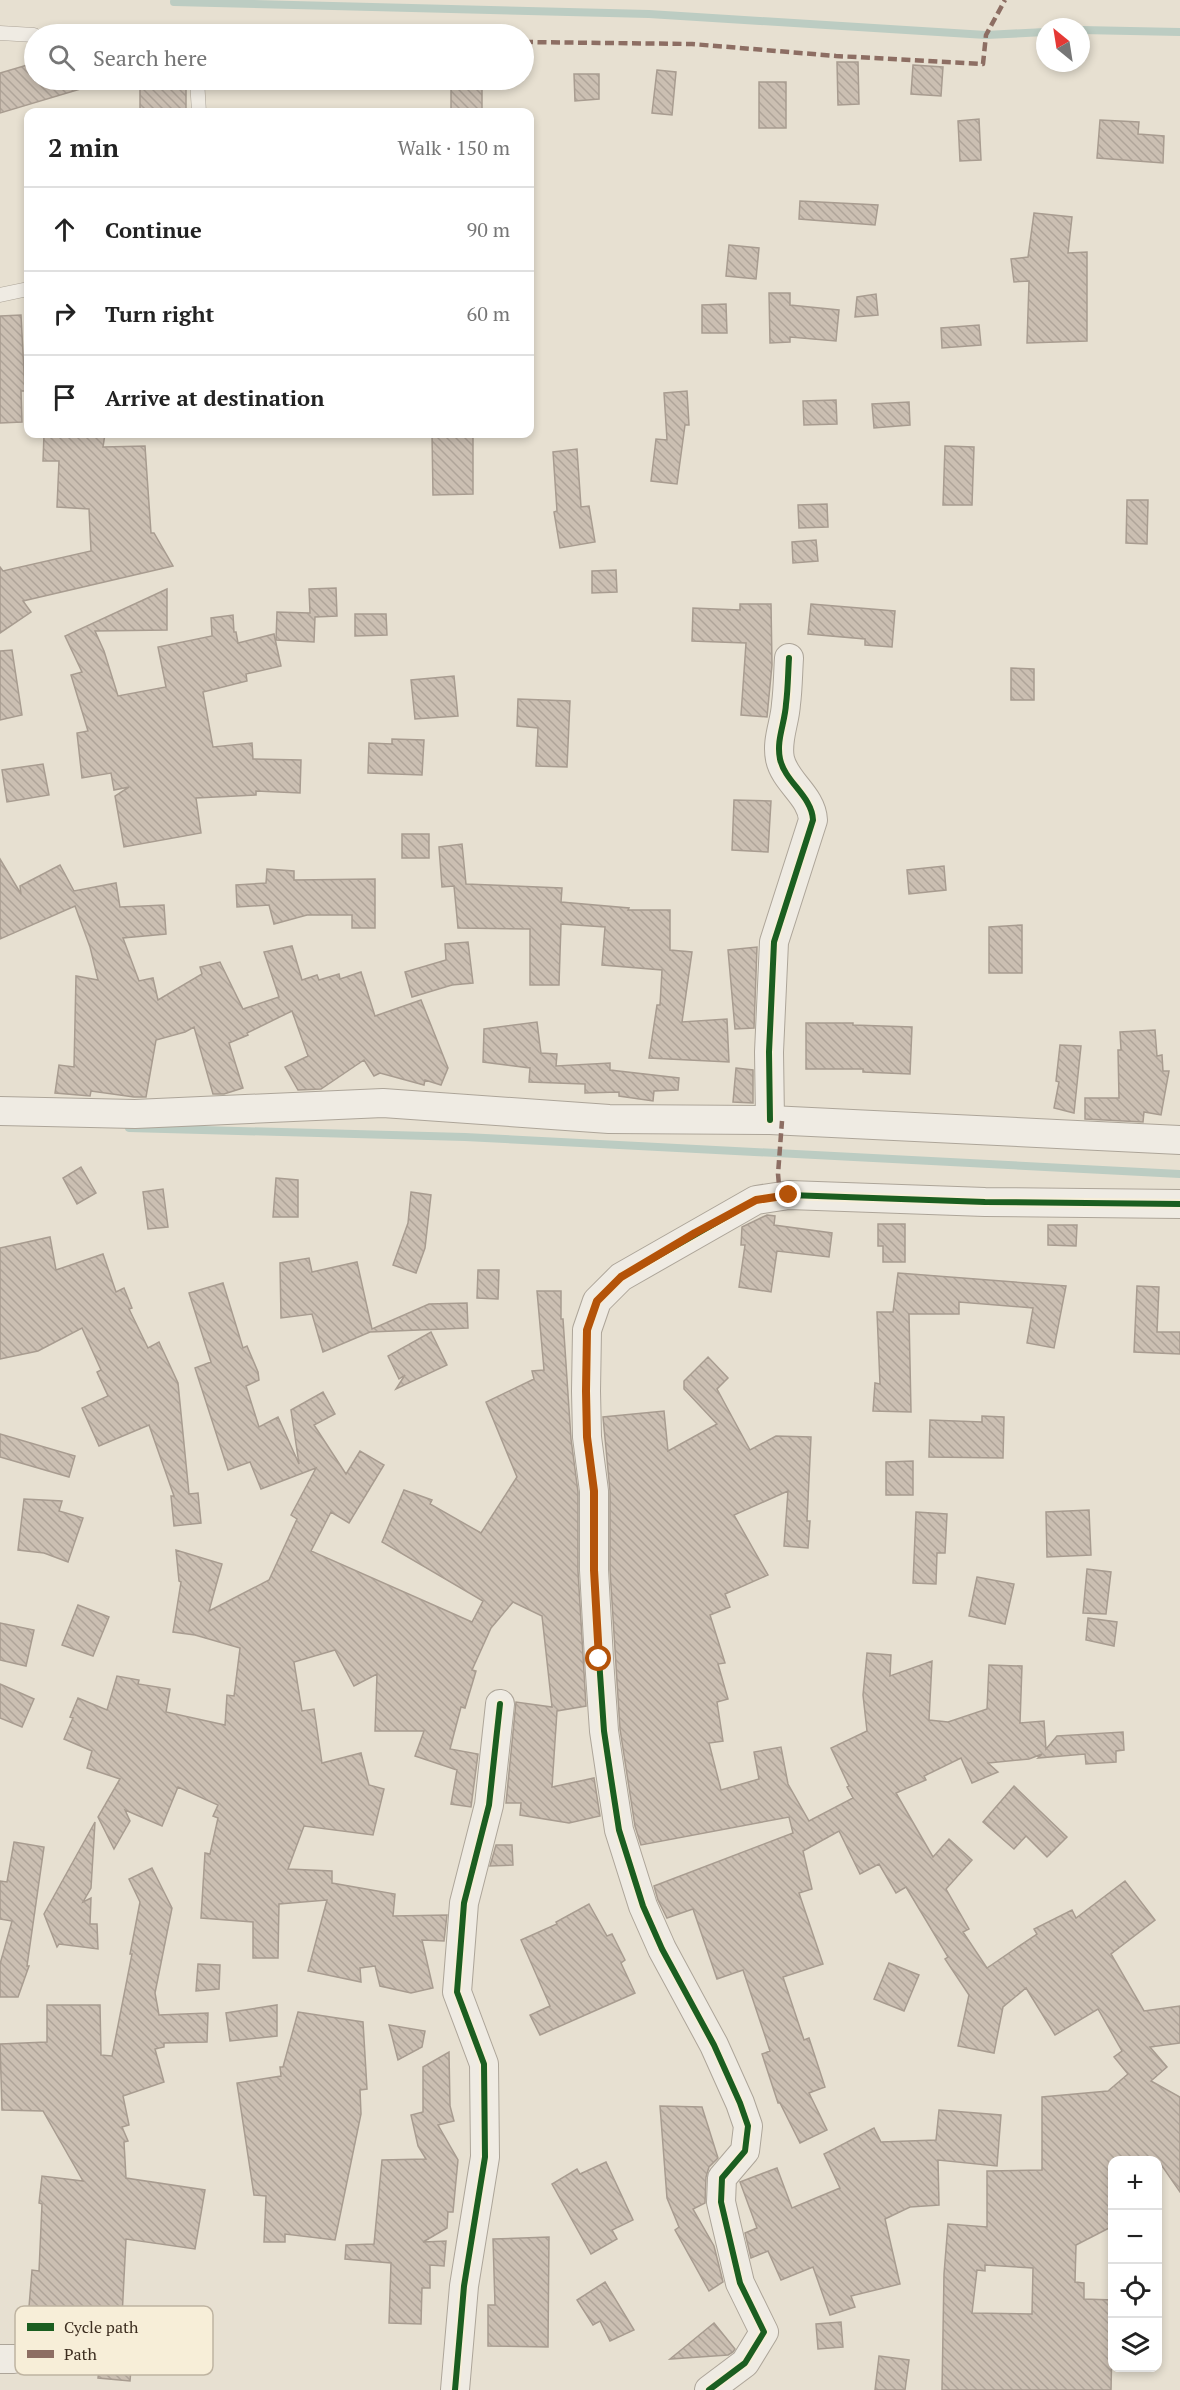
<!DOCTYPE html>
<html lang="en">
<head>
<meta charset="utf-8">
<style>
	body { margin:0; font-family:"PT Serif",serif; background:#f2f2f2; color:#222 }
	.controls { position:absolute; right:18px; bottom:18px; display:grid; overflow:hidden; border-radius:12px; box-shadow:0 3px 9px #0003 }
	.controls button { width:54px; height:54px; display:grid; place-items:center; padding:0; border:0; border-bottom:2px solid #e0e0e0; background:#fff; color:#222; font:30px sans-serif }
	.compass { position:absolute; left:1036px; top:18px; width:54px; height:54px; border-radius:50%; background:#fff; box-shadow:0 3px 9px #0003; rotate:330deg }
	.stop { position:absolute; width:18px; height:18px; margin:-14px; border:4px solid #b45309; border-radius:50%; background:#fff }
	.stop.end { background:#b45309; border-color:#fff; box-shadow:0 2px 6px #0008 }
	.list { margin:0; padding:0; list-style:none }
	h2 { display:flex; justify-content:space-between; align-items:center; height:78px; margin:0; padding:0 24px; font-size:26px }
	h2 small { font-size:20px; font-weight:400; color:#767676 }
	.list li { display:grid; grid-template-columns:39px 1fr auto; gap:18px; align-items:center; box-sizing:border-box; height:84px; padding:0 24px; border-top:2px solid #e0e0e0 }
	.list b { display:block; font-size:22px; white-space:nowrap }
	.list em { font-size:20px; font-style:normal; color:#767676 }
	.icon { flex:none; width:33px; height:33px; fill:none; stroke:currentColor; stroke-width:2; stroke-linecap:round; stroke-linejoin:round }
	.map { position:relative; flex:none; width:1180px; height:2390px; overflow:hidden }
	.search { position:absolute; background:#fff; box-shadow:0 3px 9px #0003; left:24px; top:24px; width:510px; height:66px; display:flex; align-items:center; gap:15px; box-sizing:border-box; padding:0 21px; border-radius:33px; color:#767676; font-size:22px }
	.panel { position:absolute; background:#fff; box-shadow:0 3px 9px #0003; left:24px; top:108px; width:510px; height:330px; border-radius:12px }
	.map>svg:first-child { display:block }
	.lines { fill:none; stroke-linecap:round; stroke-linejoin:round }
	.stream { stroke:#bcccc2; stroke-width:8 }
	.building { fill:url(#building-back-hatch); stroke:#a89c90; stroke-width:1.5; fill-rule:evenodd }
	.lane-casing { stroke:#ada599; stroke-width:15 }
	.street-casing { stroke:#ada599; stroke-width:30 }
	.lane { stroke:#efebe3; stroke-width:14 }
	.street { stroke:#efebe3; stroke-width:28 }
	.quiet { stroke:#8d6e63; stroke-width:4.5; stroke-dasharray:9 4.5; stroke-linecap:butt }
	.cycleway-casing { stroke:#f7eed8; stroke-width:10 }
	.cycleway { stroke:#1b5e20; stroke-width:6 }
	.route { stroke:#b45309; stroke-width:8 }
	.key { fill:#f7eed8; stroke:#bfb4a1; stroke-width:1.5 }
	.key-label { font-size:16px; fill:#3d2e20 }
</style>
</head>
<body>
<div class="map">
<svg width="1180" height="2390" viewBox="0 0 1180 2390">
	<defs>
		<pattern id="building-back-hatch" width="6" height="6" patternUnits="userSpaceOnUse" patternTransform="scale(1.5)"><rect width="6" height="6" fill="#cbbfb2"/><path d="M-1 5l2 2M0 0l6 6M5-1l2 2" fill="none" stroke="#afa499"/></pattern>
	</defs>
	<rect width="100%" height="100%" fill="#e7e0d1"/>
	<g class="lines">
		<g class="stream">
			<polyline points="174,2 649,14 986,35 1045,32"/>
			<polyline points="1081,30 1180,32"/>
			<polyline points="129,1128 465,1137 1180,1174"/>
		</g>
	</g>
	<g class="building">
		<polygon points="837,62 858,62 859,104 838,105"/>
		<polygon points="34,63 34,80 94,80 94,85 0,113 0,73"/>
		<polygon points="913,65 943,67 941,96 911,94"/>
		<polygon points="657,70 676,72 672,115 652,113"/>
		<polygon points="574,74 599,74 599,99 575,101"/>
		<rect x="451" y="80" width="31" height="32"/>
		<rect x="140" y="82" width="46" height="30"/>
		<rect x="759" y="82" width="27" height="46"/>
		<polygon points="979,119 981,160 960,161 958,121"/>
		<polygon points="1100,120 1139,122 1138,134 1164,136 1163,163 1097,158"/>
		<polygon points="800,201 878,205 875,225 799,219"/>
		<polygon points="1034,213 1072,217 1068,253 1087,252 1087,341 1027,343 1029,281 1014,282 1011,259 1028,257"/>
		<polygon points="729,245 759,248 756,279 726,276"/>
		<polygon points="769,293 790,293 790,305 839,310 836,341 790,337 790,342 770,343"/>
		<polygon points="876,294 878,315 855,317 857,297"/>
		<polygon points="726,304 727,333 702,333 702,305"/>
		<polygon points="21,315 25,391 21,391 22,422 0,423 0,316"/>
		<polygon points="979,325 981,345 942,348 941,328"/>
		<polygon points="687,391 689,425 685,425 677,484 651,481 656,439 667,440 664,393"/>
		<polygon points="836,400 837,424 804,425 803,401"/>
		<polygon points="909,402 910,425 874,428 872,404"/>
		<polygon points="44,434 105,434 103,447 145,446 151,533 154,533 173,566 23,601 31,612 0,633 0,567 3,571 91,551 89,509 57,507 59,461 43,461"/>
		<polygon points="432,434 473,434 473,494 433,495"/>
		<polygon points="945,446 974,447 972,505 943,505"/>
		<polygon points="577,449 581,507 589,506 595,542 560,548 554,512 557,511 553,452"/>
		<polygon points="1127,500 1148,500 1147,544 1126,543"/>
		<polygon points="827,504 828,527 799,528 798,505"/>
		<polygon points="816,540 818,561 793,563 792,542"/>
		<polygon points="616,570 617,592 592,593 592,571"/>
		<polygon points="336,588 337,616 315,617 314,642 276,640 277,612 310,613 309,589"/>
		<polygon points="167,589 167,630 95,631 104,651 118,696 166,687 158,647 212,636 211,618 233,615 234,632 236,632 238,643 274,634 281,666 246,674 247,681 203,692 213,747 252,743 253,759 301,760 300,793 256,791 256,795 196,798 201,833 124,847 115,796 129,787 114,790 111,773 82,778 77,733 88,731 71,675 82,672 65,636"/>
		<polygon points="740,604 771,604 772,665 767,717 741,715 746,643 692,641 693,608 740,610"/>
		<polygon points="811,604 895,611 892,647 865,645 865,639 808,634"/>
		<polygon points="355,614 386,614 387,635 355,636"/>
		<polygon points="12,650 22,715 0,720 0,651"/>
		<polygon points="1011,668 1034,669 1034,700 1011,700"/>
		<polygon points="454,676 458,716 415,719 411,680"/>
		<polygon points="518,699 570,701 567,767 536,766 538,728 517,726"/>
		<polygon points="392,739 424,740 422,775 368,773 369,743 392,744"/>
		<polygon points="43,764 49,795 7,802 2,770"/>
		<polygon points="734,800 771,801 768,852 732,850"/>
		<rect x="402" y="834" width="27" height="24"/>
		<polygon points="462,844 466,884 562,888 561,902 629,908 628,910 670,910 670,950 692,952 682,1022 727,1019 729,1062 649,1058 657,1005 660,1005 662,970 602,965 605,927 561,924 559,985 530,985 530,929 458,928 454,886 442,887 439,847"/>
		<polygon points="0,859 21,894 20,886 60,865 74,891 116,883 120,907 164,905 166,934 123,938 139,981 153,978 158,1000 202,974 200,967 220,962 243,1009 279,997 264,952 292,946 302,980 317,975 319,980 339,974 340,979 361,972 375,1016 421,1000 448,1068 441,1085 425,1080 424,1085 380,1073 374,1076 364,1060 321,1089 298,1090 285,1067 308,1056 292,1011 247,1033 248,1035 229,1043 243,1088 224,1094 213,1094 194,1027 185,1032 156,1040 146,1097 134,1097 91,1091 90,1096 55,1093 59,1065 74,1067 76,976 98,980 90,947 75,906 0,939"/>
		<polygon points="944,866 946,890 909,894 907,870"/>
		<polygon points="267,869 294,871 294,880 375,879 375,928 352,928 352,915 307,915 274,924 269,905 237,907 236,885 266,883"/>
		<polygon points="1022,925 1022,973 989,973 989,927"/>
		<polygon points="468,942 473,983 452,985 412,997 405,972 446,960 445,944"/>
		<polygon points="757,947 754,1028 735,1029 728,950"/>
		<polygon points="537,1022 541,1053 557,1054 556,1066 610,1063 610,1070 679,1078 678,1090 654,1091 653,1101 619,1096 619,1092 585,1093 585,1084 529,1082 530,1068 483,1062 484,1029"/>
		<polygon points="806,1023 853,1023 853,1025 912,1027 910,1074 863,1072 863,1069 806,1069"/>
		<polygon points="1155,1030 1157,1056 1162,1055 1163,1071 1169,1071 1161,1115 1144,1112 1143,1122 1085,1119 1085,1098 1119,1098 1118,1050 1121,1050 1120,1032"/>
		<polygon points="1060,1045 1081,1046 1074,1113 1054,1108 1059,1082 1056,1081"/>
		<polygon points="736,1068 753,1070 753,1103 733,1102"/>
		<polygon points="81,1167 96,1193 77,1204 63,1178"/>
		<polygon points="276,1178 298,1180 298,1217 273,1217"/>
		<polygon points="163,1189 168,1227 148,1229 143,1192"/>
		<polygon points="411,1192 431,1195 425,1248 416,1273 393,1265 408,1223"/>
		<polygon points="767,1215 775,1216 774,1225 832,1233 829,1257 777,1251 771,1292 739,1287 745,1245 741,1245 742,1227"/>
		<polygon points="878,1224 905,1224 905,1262 883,1262 883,1246 878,1246"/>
		<polygon points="1048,1225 1077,1225 1076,1246 1048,1245"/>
		<polygon points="50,1237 56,1270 103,1254 116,1292 124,1288 132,1308 129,1309 148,1348 159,1342 178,1383 189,1494 198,1493 201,1523 174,1526 171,1496 174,1496 149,1425 99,1446 82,1408 108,1396 97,1372 101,1370 82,1328 38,1351 0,1359 0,1248"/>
		<polygon points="309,1258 312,1272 357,1262 372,1329 429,1304 467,1303 468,1328 370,1332 323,1352 312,1314 281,1318 280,1263"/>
		<polygon points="478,1270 499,1270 498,1299 477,1298"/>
		<polygon points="898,1273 1066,1286 1054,1348 1027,1343 1033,1308 959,1302 959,1314 909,1314 911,1412 873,1411 875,1383 880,1384 877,1312 893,1312"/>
		<polygon points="223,1283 243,1348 247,1346 258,1372 259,1380 246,1386 259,1427 278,1417 299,1464 291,1410 323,1392 335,1414 314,1425 346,1474 360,1451 384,1465 349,1523 331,1512 311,1551 472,1622 483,1601 382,1542 404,1490 432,1500 430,1504 481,1533 517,1477 486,1402 534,1379 532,1371 544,1370 537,1291 561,1291 561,1319 563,1319 571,1439 578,1492 578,1571 586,1706 557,1711 552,1787 594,1778 600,1816 569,1823 520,1815 521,1803 506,1803 516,1702 552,1707 542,1616 513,1602 491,1628 472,1670 476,1671 465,1708 461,1707 450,1749 478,1754 471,1807 451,1804 457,1770 415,1756 424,1731 375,1731 377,1674 354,1686 335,1650 294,1662 302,1711 314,1709 322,1763 361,1753 369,1785 384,1789 373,1835 304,1826 288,1869 332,1871 332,1883 395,1894 393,1916 447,1915 444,1941 422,1940 433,1988 411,1993 380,1986 375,1966 360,1968 361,1982 308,1971 327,1900 279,1904 278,1958 253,1958 253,1922 201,1918 205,1853 210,1854 218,1818 213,1816 218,1805 178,1787 162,1826 125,1810 130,1821 114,1849 98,1817 120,1779 87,1768 92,1751 64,1739 73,1718 70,1717 78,1698 107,1710 117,1676 139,1680 138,1684 170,1689 166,1712 225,1725 227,1695 234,1696 240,1648 195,1635 173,1632 181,1582 179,1581 176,1550 222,1564 209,1611 269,1580 297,1519 291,1515 316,1468 261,1489 250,1462 228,1470 195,1368 211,1362 189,1293"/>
		<polygon points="1137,1286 1159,1287 1157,1332 1180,1332 1180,1354 1134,1352"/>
		<polygon points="431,1332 447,1365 396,1389 405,1375 399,1379 388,1356"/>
		<path d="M708 1357 728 1378 717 1389 750 1450 776 1436 811 1437 807 1521H810L808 1548 784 1546 788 1491 734 1515 768 1575 725 1594 730 1607 710 1615 725 1663 718 1664 728 1699 717 1702 723 1741 709 1743 721 1790 759 1779 754 1752 781 1747 788 1784 809 1821 853 1798 847 1787 849 1786 831 1748 867 1731 863 1695 867 1653 891 1655 890 1676 932 1661 929 1720 948 1722 987 1709 989 1665 1022 1666 1020 1723 1044 1721 1046 1749 1057 1736 1123 1732 1124 1750 1116 1751V1762L1086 1764 1085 1754 1038 1758 1042 1754 1029 1759 988 1763 998 1772 972 1783 961 1758 924 1776 926 1780 896 1793 933 1857 949 1839 972 1860 946 1889 969 1929 963 1932 987 1968 1037 1934 1034 1929 1072 1910 1076 1918 1125 1881 1155 1920 1111 1954 1144 2011 1180 2006V2043L1150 2047 1167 2067 1151 2081 1180 2097V2192L1158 2160H1113V2226L1076 2245 1075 2282 1084 2283V2299L1113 2300 1111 2390H942L944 2274 948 2224 987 2227V2171L1042 2170V2097L1108 2091 1128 2074 1114 2057 1122 2051 1098 2009 1055 2035 1026 1988 1003 2007 994 2053 958 2046 969 1995 945 1959 948 1957 906 1887 896 1893 879 1864 860 1874 839 1831 803 1851 812 1889 799 1893 823 1964 783 1977 804 2040 809 2038 825 2087 809 2093 827 2130 800 2143 780 2103H778L762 2054 770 2051 743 1970 717 1979 693 1909 667 1918 658 1900 654 1886 793 1833 789 1817 641 1845 635 1826 620 1729 610 1570V1491L603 1417 664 1411 668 1451 717 1424 684 1389V1381ZM985 2265 1033 2268 1032 2314 972 2313 977 2270 985 2271Z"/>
		<polygon points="982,1416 1004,1417 1003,1458 929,1457 930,1420 982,1422"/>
		<polygon points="0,1434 75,1456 69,1477 0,1457"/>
		<polygon points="913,1461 913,1495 886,1495 886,1462"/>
		<polygon points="24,1499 62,1501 59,1511 83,1518 68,1562 44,1553 18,1550"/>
		<polygon points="1089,1510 1091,1555 1047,1557 1046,1512"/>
		<polygon points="916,1512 947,1514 945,1553 937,1553 936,1584 913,1583"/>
		<polygon points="1087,1569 1111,1572 1106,1614 1083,1613"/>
		<polygon points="977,1577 1014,1584 1005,1624 969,1616"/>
		<polygon points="78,1605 109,1617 93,1656 62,1645"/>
		<polygon points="1088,1618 1117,1622 1114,1646 1086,1640"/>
		<polygon points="0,1623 34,1630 26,1666 0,1660"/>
		<polygon points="0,1684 34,1699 22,1727 0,1718"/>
		<polygon points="1014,1786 1067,1837 1047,1857 1026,1836 1014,1849 983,1822"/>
		<polygon points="95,1822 91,1888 83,1902 91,1898 90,1924 97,1924 98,1949 59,1944 57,1947 44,1914"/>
		<polygon points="14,1842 44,1847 27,1966 29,1966 18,1997 0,1997 0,1964 12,1921 0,1919 0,1881 7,1882"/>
		<polygon points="496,1845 512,1845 513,1865 490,1866"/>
		<polygon points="152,1868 172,1908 155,1993 159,2015 208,2013 207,2042 164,2043 164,2047 155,2049 164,2082 123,2096 129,2125 122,2127 128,2141 124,2142 126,2178 205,2190 195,2249 126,2239 120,2356 132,2357 130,2381 98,2378 101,2352 34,2347 34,2307 29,2307 32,2270 39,2271 42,2204 39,2203 42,2176 83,2181 43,2111 2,2110 0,2044 47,2042 47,2005 100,2005 101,2055 112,2056 132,1954 130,1954 140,1902 129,1879"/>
		<polygon points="589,1904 607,1936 612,1934 625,1960 621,1963 635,1993 540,2035 530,2015 550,2006 521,1940 557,1924 556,1922"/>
		<polygon points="889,1963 919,1975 904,2011 874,1999"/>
		<polygon points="198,1964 220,1965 219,1989 196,1991"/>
		<polygon points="277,2005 277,2036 230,2041 226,2013"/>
		<polygon points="298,2012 363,2022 367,2089 360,2090 361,2114 335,2240 285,2234 285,2242 264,2242 266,2196 254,2195 237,2083 281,2076 280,2067 283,2067"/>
		<polygon points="389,2025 425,2031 422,2047 398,2060"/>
		<polygon points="449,2052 450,2106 454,2121 438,2125 458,2160 453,2212 448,2212 447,2228 423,2242 446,2241 444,2266 430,2265 430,2288 422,2288 421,2324 389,2323 391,2263 345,2259 346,2245 374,2244 382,2160 426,2159 418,2146 411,2115 423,2112 423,2067"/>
		<polygon points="660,2106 702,2107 718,2158 709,2167 706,2177 705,2203 693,2209 714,2246 723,2282 709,2291 675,2230 679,2227 667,2198"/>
		<polygon points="939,2110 1001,2115 997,2166 938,2160 939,2205 910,2207 885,2219 900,2284 851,2296 855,2307 830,2315 813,2267 781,2280 768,2251 751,2258 745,2233 757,2228 740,2182 777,2168 792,2208 840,2188 824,2154 874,2128 881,2142 936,2140"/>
		<polygon points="606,2162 633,2220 612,2230 617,2239 591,2254 552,2184 577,2169 580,2174"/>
		<polygon points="549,2237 548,2347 488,2346 488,2305 495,2305 493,2239"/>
		<polygon points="605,2282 634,2330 610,2341 600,2321 593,2325 577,2300"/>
		<polygon points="841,2322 843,2347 818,2349 816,2324"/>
		<polygon points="714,2323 735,2349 733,2352 728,2355 670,2359"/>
		<polygon points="879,2356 909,2360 905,2390 875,2390"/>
	</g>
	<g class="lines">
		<g class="lane-casing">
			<g id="lane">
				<polyline points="0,33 34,35"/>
				<polyline points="197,80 199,112"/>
				<polyline points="0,295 28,289"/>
			</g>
		</g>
		<g class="street-casing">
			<g id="street">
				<polyline points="0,1111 135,1114 383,1103 609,1119 770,1120 1180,1140"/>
				<path d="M770 1120 769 1052 774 942 813 820C812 796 785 782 780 759 776 740 785 723 786 704 788 689 788 673 789 658"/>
				<polyline points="0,2359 14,2359"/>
				<polyline points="455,2390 464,2286 485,2157 484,2064 457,1992 464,1903 489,1805 500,1704"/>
				<polyline points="709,2390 745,2363 764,2332 740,2283 721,2202 722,2178 745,2151 748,2126 740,2103 714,2045 662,1949 643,1906 619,1830 611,1778 604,1731 599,1659 594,1570 594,1491 587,1437 586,1391 587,1330 597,1301 621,1277 756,1200 789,1195 985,1202 1180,1204"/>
			</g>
		</g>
		<use href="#lane" class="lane"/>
		<use href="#street" class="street"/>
		<g class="quiet">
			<polyline points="524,42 692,44 836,56 983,64 986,35 1005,0"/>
			<polyline points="780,1196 778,1174 782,1121"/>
		</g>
		<g class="cycleway-casing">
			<g id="cycleway">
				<path d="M770 1120 769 1052 774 942 813 820C812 796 785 782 780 759 776 740 785 723 786 704 788 689 788 673 789 658"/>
				<polyline points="455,2390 464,2286 485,2157 484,2064 457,1992 464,1903 489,1805 500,1704"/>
				<polyline points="709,2390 745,2363 764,2332 740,2283 721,2202 722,2178 745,2151 748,2126 740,2103 714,2045 662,1949 643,1906 619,1830 611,1778 604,1731 599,1659 594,1570 594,1491 587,1437 586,1391 587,1330 597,1301 621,1277 756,1200 789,1195 985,1202 1180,1204"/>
			</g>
		</g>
		<use href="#cycleway" class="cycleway"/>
	</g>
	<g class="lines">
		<polyline class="route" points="599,1659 594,1570 594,1491 587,1437 586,1391 587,1330 597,1301 621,1277 695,1233 756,1200 789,1195"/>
	</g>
	<rect x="15" y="2306" width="198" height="69" rx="9" class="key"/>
	<rect x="27" y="2323" width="27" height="8" fill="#1b5e20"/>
	<rect x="27" y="2350" width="27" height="8" fill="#8d6e63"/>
	<g class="key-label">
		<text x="64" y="2333">Cycle path</text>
		<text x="64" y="2360">Path</text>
	</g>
</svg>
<div class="controls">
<button>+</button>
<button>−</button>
<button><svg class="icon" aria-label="locate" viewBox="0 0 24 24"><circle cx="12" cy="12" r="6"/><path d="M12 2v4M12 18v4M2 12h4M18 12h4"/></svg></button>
<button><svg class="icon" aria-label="layers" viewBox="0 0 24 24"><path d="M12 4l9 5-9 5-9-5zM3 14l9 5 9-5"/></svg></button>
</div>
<svg class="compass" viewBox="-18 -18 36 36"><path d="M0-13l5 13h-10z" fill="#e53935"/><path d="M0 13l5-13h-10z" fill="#767676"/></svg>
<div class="stop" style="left:599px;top:1659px"></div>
<div class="stop end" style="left:789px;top:1195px"></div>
<div class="search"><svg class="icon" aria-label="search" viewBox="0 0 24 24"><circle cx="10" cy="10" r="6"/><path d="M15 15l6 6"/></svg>Search here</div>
<section class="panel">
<h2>2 min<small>Walk · 150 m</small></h2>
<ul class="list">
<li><svg class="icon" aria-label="ahead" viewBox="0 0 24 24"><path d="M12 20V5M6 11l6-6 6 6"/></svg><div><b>Continue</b></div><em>90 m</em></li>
<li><svg class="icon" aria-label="right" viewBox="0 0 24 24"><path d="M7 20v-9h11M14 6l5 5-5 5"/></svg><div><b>Turn right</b></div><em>60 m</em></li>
<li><svg class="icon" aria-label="arrive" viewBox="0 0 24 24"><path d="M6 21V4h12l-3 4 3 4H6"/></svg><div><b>Arrive at destination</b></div></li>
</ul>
</section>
</div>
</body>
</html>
